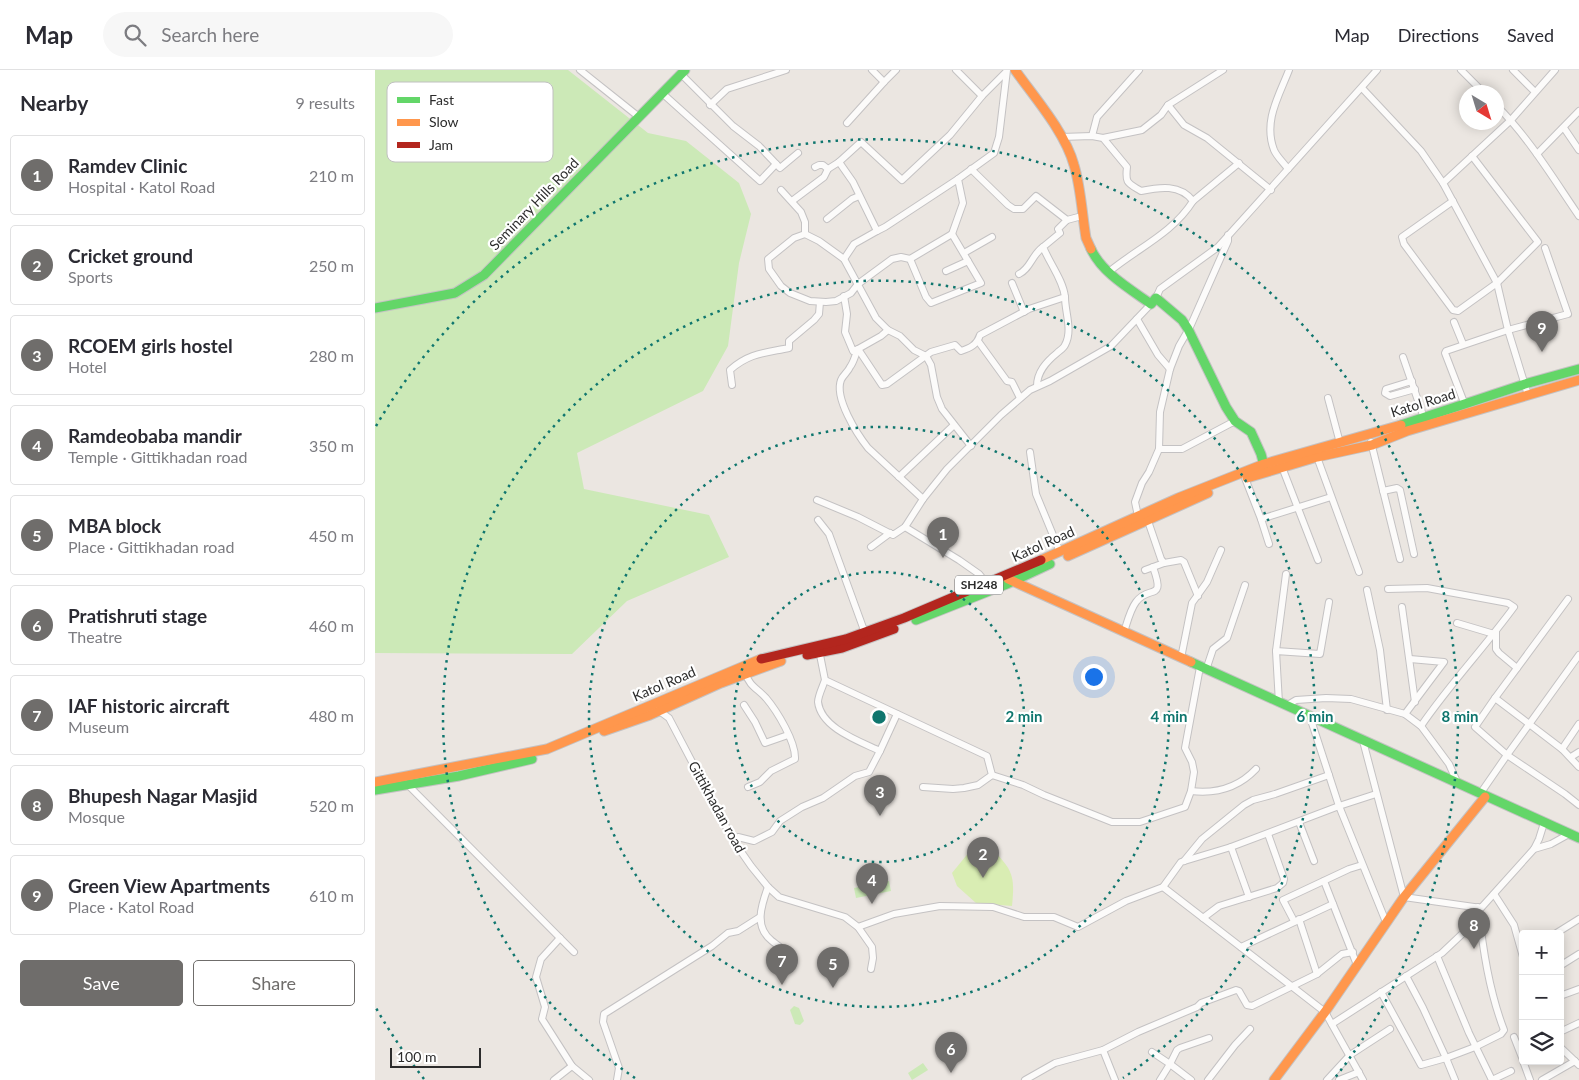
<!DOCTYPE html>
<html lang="en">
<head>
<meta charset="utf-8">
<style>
	body { margin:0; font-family:Lato,sans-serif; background:#f7f7f7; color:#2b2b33 }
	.controls { position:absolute; right:15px; bottom:15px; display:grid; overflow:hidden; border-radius:5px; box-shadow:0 2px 12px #0003 }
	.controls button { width:45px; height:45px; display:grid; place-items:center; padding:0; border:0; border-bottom:1px solid #e1e1e2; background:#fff; color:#2b2b33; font:25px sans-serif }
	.compass { position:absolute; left:1084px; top:15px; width:45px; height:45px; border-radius:50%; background:#fff; box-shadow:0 2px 12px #0003; rotate:142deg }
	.scale { position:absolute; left:15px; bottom:12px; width:91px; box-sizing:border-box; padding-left:5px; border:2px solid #2c2c2c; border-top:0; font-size:14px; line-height:18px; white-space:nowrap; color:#2c2c2c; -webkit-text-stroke:4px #fff; paint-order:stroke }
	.you { position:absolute; left:718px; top:606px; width:18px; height:18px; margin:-12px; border:4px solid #fff; border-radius:50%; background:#1a73e8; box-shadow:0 0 0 8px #1a73e833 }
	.badge { display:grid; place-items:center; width:32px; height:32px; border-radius:50%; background:#6f6d6b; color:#fff; font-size:16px; font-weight:700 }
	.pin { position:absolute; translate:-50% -41px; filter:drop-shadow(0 1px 2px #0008) }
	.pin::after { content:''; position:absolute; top:26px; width:18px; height:15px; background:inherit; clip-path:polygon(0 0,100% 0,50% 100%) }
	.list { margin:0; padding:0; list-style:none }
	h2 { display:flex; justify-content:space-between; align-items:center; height:65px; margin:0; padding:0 20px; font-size:21px }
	h2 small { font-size:16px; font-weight:400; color:#7c7c81 }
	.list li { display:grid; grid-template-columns:32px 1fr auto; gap:15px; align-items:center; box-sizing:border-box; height:80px; margin:0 10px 10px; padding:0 10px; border:1px solid #e1e1e2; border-radius:5px }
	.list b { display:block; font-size:19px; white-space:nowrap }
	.list p { margin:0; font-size:16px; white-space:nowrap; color:#7c7c81 }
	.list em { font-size:16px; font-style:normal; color:#7c7c81 }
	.actions { display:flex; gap:10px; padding:15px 20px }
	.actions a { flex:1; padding:11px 0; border:1px solid #6f6d6b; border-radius:5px; text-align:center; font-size:18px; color:#6f6d6b }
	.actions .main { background:#6f6d6b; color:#fff }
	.icon { flex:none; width:28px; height:28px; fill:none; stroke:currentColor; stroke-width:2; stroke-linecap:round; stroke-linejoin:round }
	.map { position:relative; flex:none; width:1204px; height:1010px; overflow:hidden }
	header { display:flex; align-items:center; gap:30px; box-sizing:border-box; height:70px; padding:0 25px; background:#fff; border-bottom:1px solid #e1e1e2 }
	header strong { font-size:24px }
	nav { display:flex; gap:28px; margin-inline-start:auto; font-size:18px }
	.search { width:350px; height:45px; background:#f7f7f7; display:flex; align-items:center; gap:12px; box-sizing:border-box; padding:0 18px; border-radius:28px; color:#7c7c81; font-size:19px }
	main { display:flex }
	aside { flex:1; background:#fff }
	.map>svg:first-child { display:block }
	.green { fill:#cce9b7 }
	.pitch { fill:#d9edb3 }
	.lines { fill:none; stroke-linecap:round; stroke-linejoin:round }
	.street-casing { stroke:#c4c2c3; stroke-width:8 }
	.fast-casing { stroke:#c4c2c3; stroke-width:11 }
	.slow-casing { stroke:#c4c2c3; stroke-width:11 }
	.jam-casing { stroke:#c4c2c3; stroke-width:11 }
	.street { stroke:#fcfbfa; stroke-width:6 }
	.fast { stroke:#63d668; stroke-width:9 }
	.slow { stroke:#ff974d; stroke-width:9 }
	.jam { stroke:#b3261e; stroke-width:9 }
	.ring { fill:none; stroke:#0f766e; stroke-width:2.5; stroke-dasharray:2.5 5 }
	.labels { text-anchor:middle; stroke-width:4.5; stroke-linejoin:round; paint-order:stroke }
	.shield { fill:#fff; stroke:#6b6b6b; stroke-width:1 }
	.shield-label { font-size:12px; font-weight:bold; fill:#2c2c2c }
	.street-label { font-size:14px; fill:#2c2c2c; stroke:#fff }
	.key { fill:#fff; stroke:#c0c0c0; stroke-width:1 }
	.key-label { font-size:14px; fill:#2c2c2c }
	.centre { fill:#0f766e; stroke:#fff; stroke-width:2.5 }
	.ring-label { font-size:15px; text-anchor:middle; font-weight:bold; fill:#0f766e; stroke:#fff; stroke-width:4.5; stroke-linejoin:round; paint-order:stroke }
</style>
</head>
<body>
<header>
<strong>Map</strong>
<div class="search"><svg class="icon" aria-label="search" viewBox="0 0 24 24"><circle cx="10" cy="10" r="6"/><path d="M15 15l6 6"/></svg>Search here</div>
<nav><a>Map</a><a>Directions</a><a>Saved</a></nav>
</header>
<main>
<aside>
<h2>Nearby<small>9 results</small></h2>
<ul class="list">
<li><span class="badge">1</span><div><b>Ramdev Clinic</b><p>Hospital · Katol Road</p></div><em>210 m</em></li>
<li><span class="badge">2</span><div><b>Cricket ground</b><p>Sports</p></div><em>250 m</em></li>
<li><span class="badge">3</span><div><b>RCOEM girls hostel</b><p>Hotel</p></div><em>280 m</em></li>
<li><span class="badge">4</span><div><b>Ramdeobaba mandir</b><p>Temple · Gittikhadan road</p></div><em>350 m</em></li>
<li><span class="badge">5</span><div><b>MBA block</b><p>Place · Gittikhadan road</p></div><em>450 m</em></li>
<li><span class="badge">6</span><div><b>Pratishruti stage</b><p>Theatre</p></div><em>460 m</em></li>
<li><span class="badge">7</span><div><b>IAF historic aircraft</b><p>Museum</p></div><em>480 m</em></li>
<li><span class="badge">8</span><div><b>Bhupesh Nagar Masjid</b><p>Mosque</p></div><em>520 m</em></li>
<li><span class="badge">9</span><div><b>Green View Apartments</b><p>Place · Katol Road</p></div><em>610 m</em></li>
</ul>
<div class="actions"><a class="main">Save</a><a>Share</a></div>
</aside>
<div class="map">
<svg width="1204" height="1010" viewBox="0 0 1204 1010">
	<rect width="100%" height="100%" fill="#ebe6e1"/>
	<g class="green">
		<polygon points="0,0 193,0 273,63 311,71 364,113 376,144 364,193 353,276 328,321 202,383 209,419 334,445 354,487 252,531 197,584 0,583"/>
		<polygon points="514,811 516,821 481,828 479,818"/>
		<polygon points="419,936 424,938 429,951 425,955 420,954 415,940"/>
		<polygon points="548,993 553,1000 537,1010 533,1003"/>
	</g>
	<path class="pitch" d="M616 778C638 800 640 806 637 836L601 833 582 816 577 803 595 781Z"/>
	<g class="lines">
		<g class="street-casing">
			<g id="street">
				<polyline points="205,0 264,47"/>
				<polyline points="497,0 509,12 521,0"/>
				<polyline points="581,0 607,26"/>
				<polyline points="1086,0 1108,22"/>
				<polyline points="1138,0 1160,22"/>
				<polyline points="306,4 358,56 384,76 405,98 423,83"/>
				<polyline points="987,18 1046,81 1068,113"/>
				<polyline points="287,23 385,111 401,94"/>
				<polyline points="335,35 352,19 411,0"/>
				<polyline points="793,35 809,55 832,68 896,120"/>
				<path d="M1122 36C1154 68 1178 108 1204 146"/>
				<polyline points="472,53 509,12"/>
				<polyline points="1189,58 1204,80"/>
				<polyline points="717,66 722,47 764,0"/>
				<path d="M686 67 717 66 728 68 752 97C750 114 753 113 766 121 785 117 805 114 818 131 798 163 763 178 735 201"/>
				<polyline points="728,68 767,60 786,45 793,35 848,0"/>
				<polyline points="1162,84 1204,41"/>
				<polyline points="440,97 444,95 448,95 453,99"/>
				<polyline points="596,99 633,135 639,139 648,139 661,126 692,150"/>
				<path d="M913 99C909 93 902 87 899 80 888 51 904 26 914 0"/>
				<polyline points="583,109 510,157 502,161 478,112 464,92 486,72 527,110 575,65 607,26 631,2"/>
				<polyline points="406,120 426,142 430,152 430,164 419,168 393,189 394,199 406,216 415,223 435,231 451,232 461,231 476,223 483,214 517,189 526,187 535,189 577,164 588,133 583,109 619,83 624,67 632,0"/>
				<polyline points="417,131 449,107 453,99 464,92"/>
				<polyline points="818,131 864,93"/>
				<polyline points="1078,131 1027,167 1029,174 1078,240 1083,241 1122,213 1163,172 1097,86"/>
				<polyline points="452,149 477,129 484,126"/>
				<polyline points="430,164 444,171 469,189 501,248 513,260 525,266 539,280 551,286 556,295 562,327 567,339 596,376"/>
				<polyline points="589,183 617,167"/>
				<polyline points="469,189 479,174 502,161"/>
				<polyline points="535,189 551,227 556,233 606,213 577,164"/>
				<polyline points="571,201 593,191"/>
				<path d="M644 204C656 198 656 186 668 177"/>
				<polyline points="637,213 649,242"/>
				<path d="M469 226 472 244 470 262 478 281 483 279C480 285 479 292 475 297 473 302 468 305 466 310 459 328 482 364 493 378L548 429"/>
				<polyline points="781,228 785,219 843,177 1002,0"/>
				<polyline points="762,249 783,285 795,299"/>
				<polyline points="1079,252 1088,274"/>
				<path d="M513 260 506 266 483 279 507 315 512 314 556 282 580 275 586 281C595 278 602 275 605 265L654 239 690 227C688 210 675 194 668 177L685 163 683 159 692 150 707 146"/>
				<polyline points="603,271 632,311 637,312 645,328"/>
				<polyline points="1028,287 1049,348"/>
				<polyline points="1037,311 1011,319 1010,323 1015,326 1040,319"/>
				<path d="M357 315 355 300C374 283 390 283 414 278V271L439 250 444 244 445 232"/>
				<path d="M662 316C662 302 671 292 682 283 684 281 689 278 690 275 698 260 690 243 690 227"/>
				<polyline points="1153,325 1133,260 1122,213 1068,113 1136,50 1180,0"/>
				<polyline points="953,328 965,373"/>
				<polyline points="1090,335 1070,283 1071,281 1133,260 1193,244 1170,178"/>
				<polyline points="996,372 1025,489"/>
				<polyline points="784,379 807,379 860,351"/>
				<polyline points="655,382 661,424 685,482"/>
				<polyline points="942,387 984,502"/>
				<polyline points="907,397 943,490"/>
				<polyline points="524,407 579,355"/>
				<polyline points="870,408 886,449"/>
				<polyline points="1008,421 1022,418 1025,420 1039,484"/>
				<polyline points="442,430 483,447 518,465 530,457 548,429 572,399 626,345 655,320 675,311 736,276 776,234"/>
				<polyline points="763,446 760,432 767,413 774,402 784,379 785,342 795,299 804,276 815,257 853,171 853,165"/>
				<polyline points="443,450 454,464 490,563"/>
				<polyline points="773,451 786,489 789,493 806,490 809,492 823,526"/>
				<polyline points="530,457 584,490 604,504 613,515"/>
				<polyline points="894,474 886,449 956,427"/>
				<polyline points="496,477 515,463"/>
				<polyline points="770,500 789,493"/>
				<path d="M1013 519 1052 518 1133 533 1139 537C1109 578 1074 615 1046 656"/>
				<polyline points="992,520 1005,580 1012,640"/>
				<polyline points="1193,529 1120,628 1100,657 1132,685 1204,585"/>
				<polyline points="1027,537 1040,632"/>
				<polyline points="1082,553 1119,564"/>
				<path d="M749 562C752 553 755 540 761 532 774 514 791 533 778 497"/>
				<polyline points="1121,562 1121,579 1124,583 1142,598"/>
				<polyline points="444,580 450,610 612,686 617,705 603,715 589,718 578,719 548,717"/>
				<polyline points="901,581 911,504"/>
				<polyline points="806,588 817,533 832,512 846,480"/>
				<polyline points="831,600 838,579 852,568 870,515"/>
				<path d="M371 604C374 616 383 619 391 628 402 641 421 672 420 689L396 701 385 712 373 717"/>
				<path d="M450 610C448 616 443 626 443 632 446 658 484 671 505 681L522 644"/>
				<polyline points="1120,628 1187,679"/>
				<polyline points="904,633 901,581 945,584 954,532"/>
				<polyline points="369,635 380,652 390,673 413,665"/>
				<polyline points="911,636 921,630 951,628 976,629 1030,644 1046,656 1074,694 1083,714"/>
				<polyline points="283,640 294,648 358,770 376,796 393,817 404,827 470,847 483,857 497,877 498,888 496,899"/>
				<polyline points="1030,644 1069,592 1035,589"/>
				<polyline points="935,647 964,736 1011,852"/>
				<polyline points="1204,654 1187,679 1204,697"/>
				<polyline points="988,671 1029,827 1106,838 1159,779 1176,774 1194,764"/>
				<polyline points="1196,687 1204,682"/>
				<polyline points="617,705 648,715 669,725 737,752 765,752 810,737 816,721 819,702 817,692 810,678 825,597"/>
				<polyline points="32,714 199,882"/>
				<path d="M816 721C841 724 864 717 881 699"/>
				<polyline points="1105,724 1132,685 1190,724 1204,735"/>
				<polyline points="924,752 939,791"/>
				<polyline points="358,770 363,767 379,771 397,762 405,751 427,737 448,728 480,706 494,702 505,681"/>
				<polyline points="856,777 874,827"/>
				<polyline points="1159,779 1164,769 1169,753"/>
				<polyline points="809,791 827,769 869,735 878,730 900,724 954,705"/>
				<polyline points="949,811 982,895"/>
				<path d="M393 817C386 836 379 857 397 871 409 880 412 881 417 895"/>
				<polyline points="788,817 950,942 988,1010"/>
				<polyline points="1119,824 1139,855 1148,887"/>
				<polyline points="828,848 844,836 902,818 908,813 909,809 893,764"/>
				<polyline points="924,849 942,904"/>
				<polyline points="919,851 908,830 974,799 987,795"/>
				<polyline points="483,857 519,844 565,836 618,837 649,847 679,847 703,857 751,831 788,817 806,792 856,777 964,736 1001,724"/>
				<polyline points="1180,864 1204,849"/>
				<polyline points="185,868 166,889 161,907 170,937 167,949 197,996 214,1010"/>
				<polyline points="866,877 958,834"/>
				<polyline points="1062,886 1094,963 1117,1010"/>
				<polyline points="1188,894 1204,884"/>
				<polyline points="1006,922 1046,995 1071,988 1048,938 1031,906"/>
				<polyline points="1185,926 1204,919"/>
				<polyline points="957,954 1067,883 1104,848"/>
				<polyline points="1185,962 1204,953"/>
				<polyline points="1139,967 1148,990"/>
				<polyline points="1185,977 1204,995"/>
				<polyline points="728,980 763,962 822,937 826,933 861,920 864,921 872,935 877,936 942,904 967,884 978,882"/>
				<polyline points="777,982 795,994 802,980 805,978 834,968"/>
				<polyline points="1148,991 1155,1010"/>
				<polyline points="179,1010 197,996"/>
				<polyline points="242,1010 244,998 228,952 229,944 337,876 353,863 363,861 385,847"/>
				<polyline points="650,1010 680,993 728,980 740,1010"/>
				<polyline points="785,1010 795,994 816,1010"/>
				<polyline points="833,1010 860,975 875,959"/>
				<polyline points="952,1010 975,985 1015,959"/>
				<polyline points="964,1010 984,1002"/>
				<path d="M1080 1010 1071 988 1100 977 1126 964 1129 960C1114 921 1108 879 1103 837"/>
				<polyline points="1117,1010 1136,1001"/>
				<polyline points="1167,1010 1200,991"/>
			</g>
		</g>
		<g class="fast-casing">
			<g id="fast">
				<path d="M716 179C727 203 755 219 776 234L781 228 807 250 813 259 851 337 860 351 876 362 886 384 890 399"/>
				<polyline points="0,238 80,223 109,205 310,0"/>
				<polyline points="1026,355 1150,314 1204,299"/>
				<polyline points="541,550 632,514 675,494"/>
				<polyline points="816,592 1204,768"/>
				<polyline points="0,720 84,706 157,689"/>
			</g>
		</g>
		<g class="slow-casing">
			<g id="slow">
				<path d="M640 0C660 28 690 62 699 95 706 118 707 144 711 168L716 179"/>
				<polyline points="872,408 942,387 997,375 1032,361 1204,310"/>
				<polyline points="693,486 833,423"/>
				<polyline points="666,490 803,428 889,394 1026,355"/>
				<polyline points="633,509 816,592"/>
				<polyline points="229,661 275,645 346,613 406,591"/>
				<polyline points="0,712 172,679 386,589"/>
				<polyline points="899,1010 950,942 1029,827 1110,727"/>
			</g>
		</g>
		<g class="jam-casing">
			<g id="jam">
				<polyline points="432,585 467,578 519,559"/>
				<polyline points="386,589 471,569 529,548 666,490"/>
			</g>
		</g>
		<use href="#street" class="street"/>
		<use href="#fast" class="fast"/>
		<use href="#slow" class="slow"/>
		<use href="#jam" class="jam"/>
	</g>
	<g class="ring">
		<circle cx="504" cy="647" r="145"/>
		<circle cx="504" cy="647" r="290"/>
		<path d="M260 1008A436 436 0 1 1 748 1008"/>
		<path d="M49 1009A581 581 0 0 1 1 938M1 356A581 581 0 1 1 959 1009"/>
	</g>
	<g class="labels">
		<rect class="shield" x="580" y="505.5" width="48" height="19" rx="4"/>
		<g class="shield-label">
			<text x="604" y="519">SH248</text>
		</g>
		<g class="street-label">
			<text transform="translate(159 134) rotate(-46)" y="5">Seminary Hills Road</text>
			<text transform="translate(1048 333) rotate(-17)" y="5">Katol Road</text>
			<text transform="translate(668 474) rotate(-24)" y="5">Katol Road</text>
			<text transform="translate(289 614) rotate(-23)" y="5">Katol Road</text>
			<text transform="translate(342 737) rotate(61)" y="5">Gittikhadan road</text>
		</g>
	</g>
	<rect x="12" y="12" width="166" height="80" rx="8" class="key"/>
	<rect x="22" y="27" width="23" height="6" fill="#63d668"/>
	<rect x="22" y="49" width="23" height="7" fill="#ff974d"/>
	<rect x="22" y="72" width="23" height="6" fill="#b3261e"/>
	<g class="key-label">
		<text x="54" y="35">Fast</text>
		<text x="54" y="57">Slow</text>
		<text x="54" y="80">Jam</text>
	</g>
	<circle cx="504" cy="647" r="8" class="centre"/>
	<g class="ring-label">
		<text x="649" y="652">2 min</text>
		<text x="794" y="652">4 min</text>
		<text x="940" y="652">6 min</text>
		<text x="1085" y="652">8 min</text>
	</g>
</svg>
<div class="controls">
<button>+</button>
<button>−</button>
<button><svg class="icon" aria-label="layers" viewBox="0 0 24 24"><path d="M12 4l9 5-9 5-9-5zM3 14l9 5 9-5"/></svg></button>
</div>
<svg class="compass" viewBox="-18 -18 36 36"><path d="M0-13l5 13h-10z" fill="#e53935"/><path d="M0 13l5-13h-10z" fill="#7c7c81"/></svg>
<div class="scale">100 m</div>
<div class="you"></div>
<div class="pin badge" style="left:568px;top:488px">1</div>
<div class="pin badge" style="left:608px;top:808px">2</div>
<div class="pin badge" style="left:505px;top:746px">3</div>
<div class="pin badge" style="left:497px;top:834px">4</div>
<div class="pin badge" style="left:458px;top:918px">5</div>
<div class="pin badge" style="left:576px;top:1003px">6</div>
<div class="pin badge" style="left:407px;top:915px">7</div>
<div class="pin badge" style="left:1099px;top:879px">8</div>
<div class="pin badge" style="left:1167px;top:282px">9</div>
</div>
</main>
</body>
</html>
